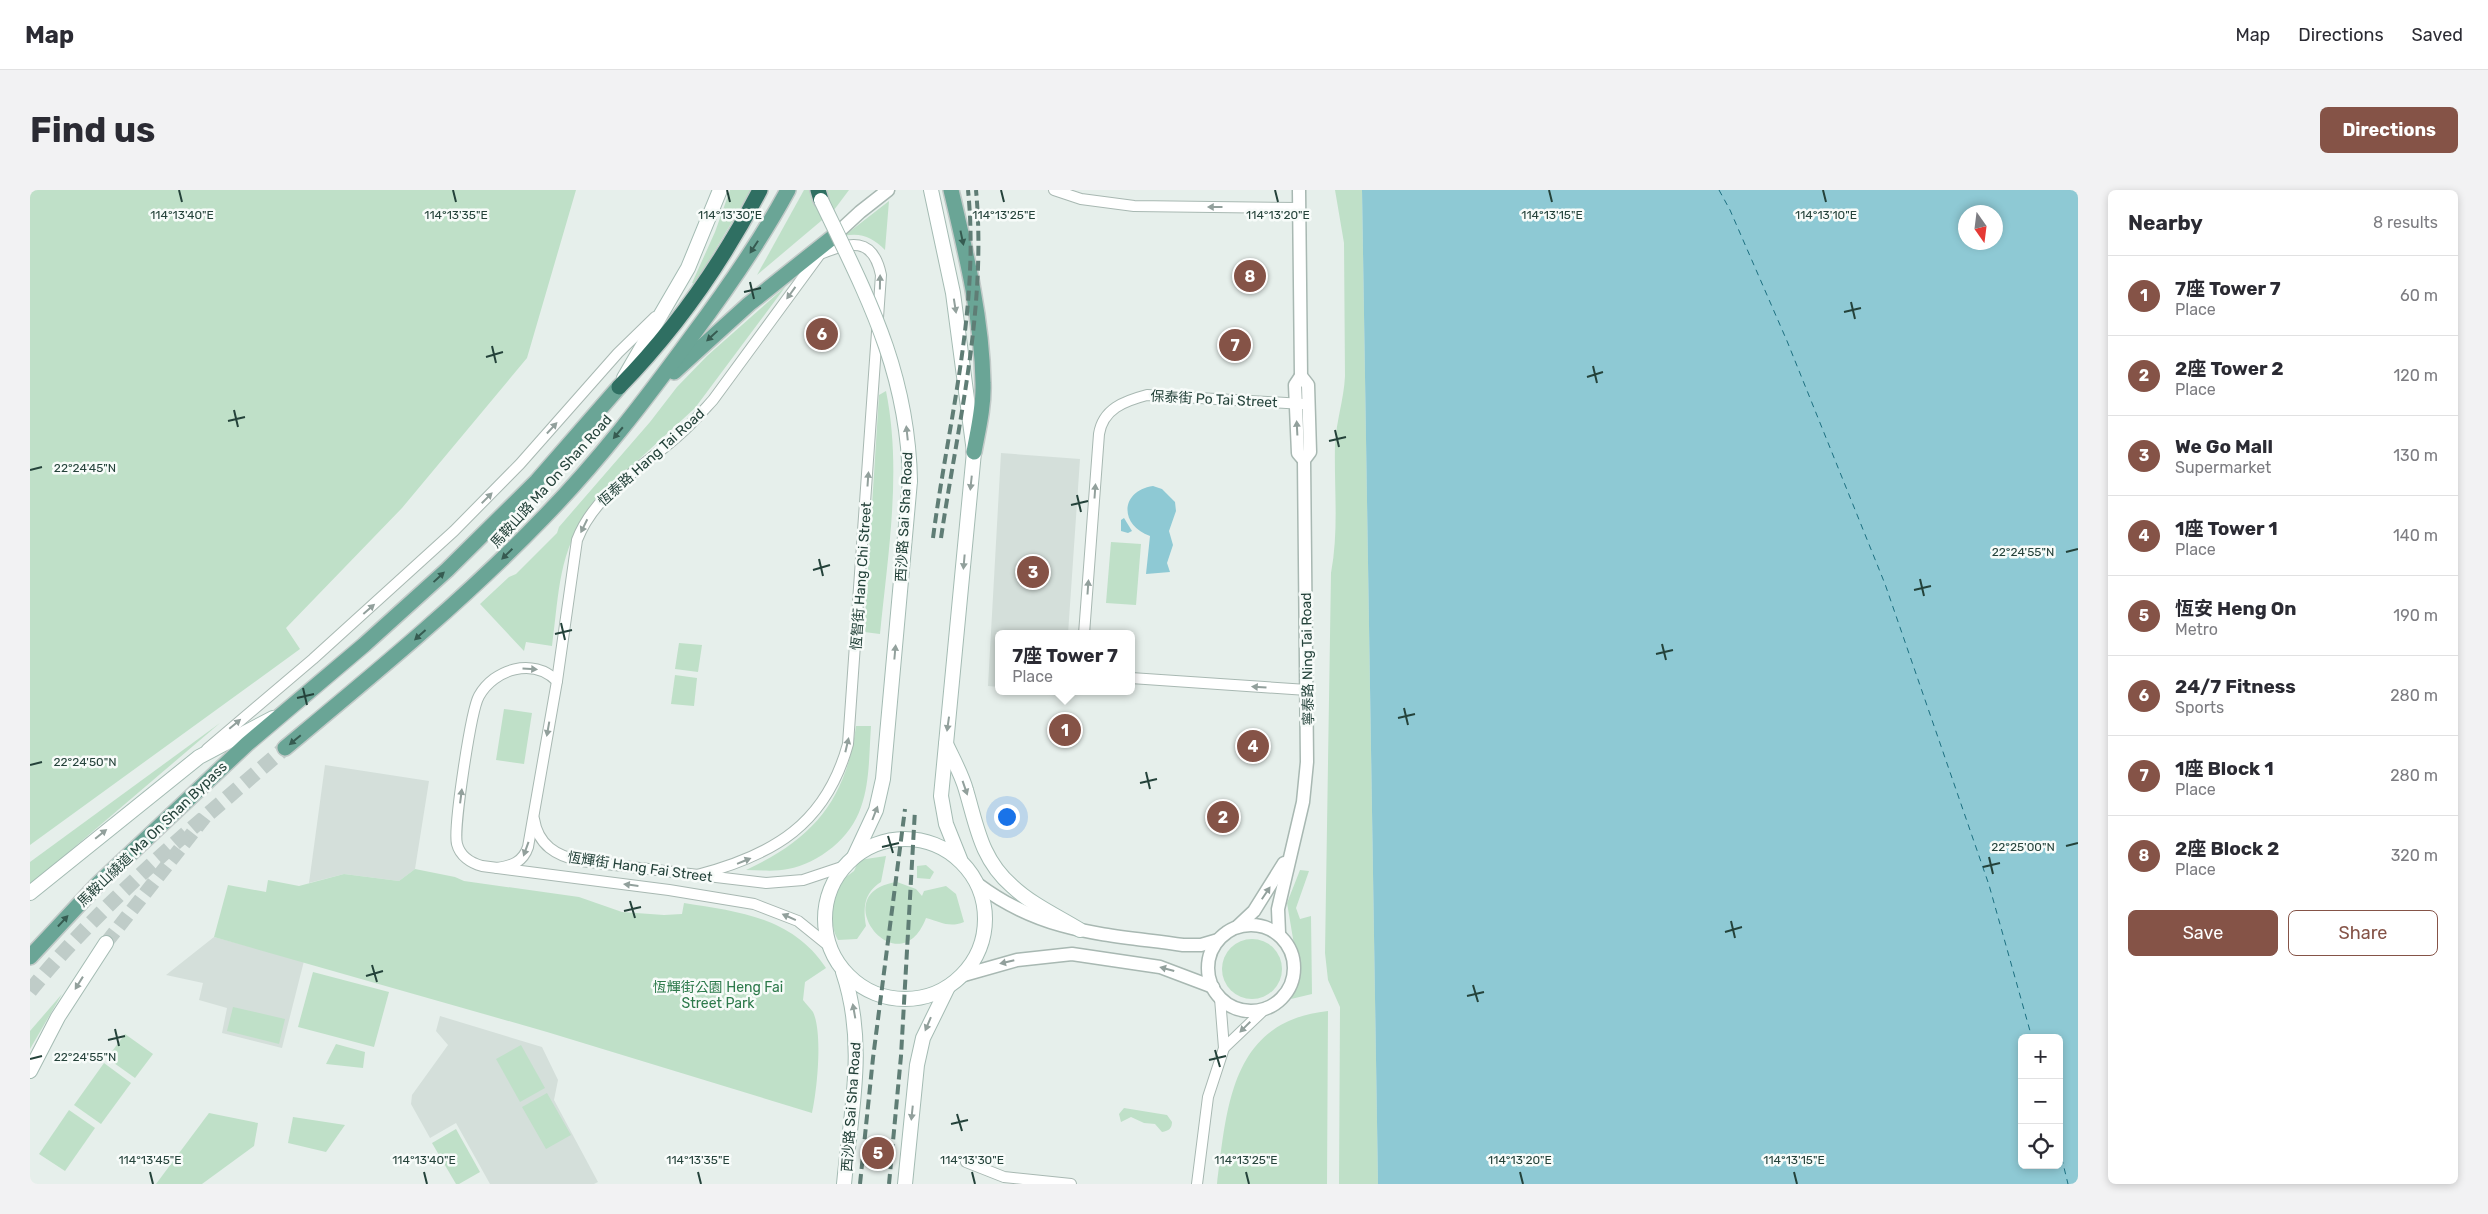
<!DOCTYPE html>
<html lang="en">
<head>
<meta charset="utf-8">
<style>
	body { margin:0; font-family:Rubik,"Noto Sans TC",sans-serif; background:#f2f2f3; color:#2b2b33 }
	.controls { position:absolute; right:15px; bottom:15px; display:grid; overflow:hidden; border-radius:8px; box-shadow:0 2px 8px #0003 }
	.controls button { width:45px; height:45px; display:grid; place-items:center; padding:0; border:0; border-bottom:1px solid #e1e1e2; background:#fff; color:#2b2b33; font:25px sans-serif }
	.compass { position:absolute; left:1928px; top:15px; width:45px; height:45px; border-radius:50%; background:#fff; box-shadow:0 2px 8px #0003; rotate:166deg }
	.you { position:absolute; left:976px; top:626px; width:18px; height:18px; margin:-12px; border:4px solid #fff; border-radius:50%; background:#1a73e8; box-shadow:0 0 0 8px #1a73e833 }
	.badge { display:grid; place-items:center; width:32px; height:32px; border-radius:50%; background:#855347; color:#fff; font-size:16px; font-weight:700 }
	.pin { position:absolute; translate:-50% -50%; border:2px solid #fff; box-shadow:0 1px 5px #0006 }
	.popup { position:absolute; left:965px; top:440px; width:140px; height:65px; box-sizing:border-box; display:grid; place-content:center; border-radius:8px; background:#fff; filter:drop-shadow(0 1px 4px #0005); font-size:16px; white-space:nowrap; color:#7c7c81 }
	.popup b { font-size:19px; color:#2b2b33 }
	.popup::after { content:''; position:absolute; left:50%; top:100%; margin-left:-10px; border:10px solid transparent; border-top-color:#fff }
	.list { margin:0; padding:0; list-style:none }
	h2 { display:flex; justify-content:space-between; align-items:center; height:65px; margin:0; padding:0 20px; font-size:21px }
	h2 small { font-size:16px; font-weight:400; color:#7c7c81 }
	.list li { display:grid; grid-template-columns:32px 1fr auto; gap:15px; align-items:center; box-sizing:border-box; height:80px; padding:0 20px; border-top:1px solid #e1e1e2 }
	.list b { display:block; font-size:19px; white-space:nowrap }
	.list p { margin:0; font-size:16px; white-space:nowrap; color:#7c7c81 }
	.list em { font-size:16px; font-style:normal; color:#7c7c81 }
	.actions { display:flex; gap:10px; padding:15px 20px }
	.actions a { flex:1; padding:11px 0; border:1px solid #855347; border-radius:8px; text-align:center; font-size:18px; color:#855347 }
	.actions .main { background:#855347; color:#fff }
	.icon { flex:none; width:28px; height:28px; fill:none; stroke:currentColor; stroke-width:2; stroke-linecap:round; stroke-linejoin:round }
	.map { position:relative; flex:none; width:2048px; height:994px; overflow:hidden; border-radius:8px }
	header { display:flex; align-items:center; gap:30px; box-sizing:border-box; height:70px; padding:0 25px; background:#fff; border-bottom:1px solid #e1e1e2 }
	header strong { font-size:24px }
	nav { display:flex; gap:28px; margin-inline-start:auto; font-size:18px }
	.intro { display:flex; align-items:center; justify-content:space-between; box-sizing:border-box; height:120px; padding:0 30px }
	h1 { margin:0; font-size:35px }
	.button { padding:12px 22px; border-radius:8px; background:#855347; color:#fff; font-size:18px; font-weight:700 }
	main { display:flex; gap:30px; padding:0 30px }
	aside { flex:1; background:#fff; border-radius:8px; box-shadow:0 2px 8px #0003 }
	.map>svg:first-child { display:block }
	.built { fill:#d4dfda }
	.green { fill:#bfe0c8 }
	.water { fill:#8ec9d4; fill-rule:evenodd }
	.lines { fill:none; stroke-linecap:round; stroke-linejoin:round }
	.ferry { stroke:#1c6f80; stroke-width:1; stroke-dasharray:6 5; stroke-linecap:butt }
	.secondary-tunnel { stroke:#bfccc8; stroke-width:14; stroke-dasharray:14 7; stroke-linecap:butt }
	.primary-tunnel { stroke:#bfccc8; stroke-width:15; stroke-dasharray:15 8; stroke-linecap:butt }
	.minor-casing { stroke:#a8b8b2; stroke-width:12 }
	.tertiary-casing { stroke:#a8b8b2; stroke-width:15 }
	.secondary-casing { stroke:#a4bbb3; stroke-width:16 }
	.primary-casing { stroke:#c2cac8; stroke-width:18 }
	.motorway-casing { stroke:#c2cac8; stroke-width:18 }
	.minor { stroke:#fff; stroke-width:10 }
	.tertiary { stroke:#fff; stroke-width:12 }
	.secondary { stroke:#fff; stroke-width:14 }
	.primary { stroke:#6aa596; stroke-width:15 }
	.motorway { stroke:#2f6f62; stroke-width:15 }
	.rail { stroke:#5f7d75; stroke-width:4; stroke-dasharray:10 5; stroke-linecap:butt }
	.secondary-bridge-casing { stroke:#a4bbb3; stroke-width:16; stroke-linecap:butt }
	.secondary-bridge { stroke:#fff; stroke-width:14 }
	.oneway { fill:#92a09c }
	.oneway2 { fill:#365b51 }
	.ticks { fill:none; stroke:#24423a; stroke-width:2 }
	.labels { text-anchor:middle; stroke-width:5; stroke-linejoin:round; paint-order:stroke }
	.street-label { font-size:14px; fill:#24423a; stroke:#f7fbf9 }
	.park-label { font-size:14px; fill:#2d7a4b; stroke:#f7fbf9 }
	.ticks-label { font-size:12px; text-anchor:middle; fill:#24423a; stroke:#f7fbf9; stroke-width:5; stroke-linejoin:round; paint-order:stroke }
</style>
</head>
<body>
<header>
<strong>Map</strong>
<nav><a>Map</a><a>Directions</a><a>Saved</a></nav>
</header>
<div class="intro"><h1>Find us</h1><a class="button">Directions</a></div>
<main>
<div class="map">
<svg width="2048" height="994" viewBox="0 0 2048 994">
	<rect width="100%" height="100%" fill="#e6efeb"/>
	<g class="built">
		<polygon points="971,263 1050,269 1038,444 969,444 969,497 958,496"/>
		<polygon points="295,575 399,591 385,679 369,691 314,684 279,693"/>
		<polygon points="184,747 274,771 252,858 192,843 197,818 169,810 173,793 136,785"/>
		<polygon points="410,826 512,857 528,890 524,910 568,992 564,994 460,994 426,933 400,948 381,914 382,905 418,855 406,841"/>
	</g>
	<g class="green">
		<polygon points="0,0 546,0 497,168 372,318 256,438 270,459 0,655"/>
		<polygon points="700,0 721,0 665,94 662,93 685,42"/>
		<polygon points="774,0 819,0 804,20 727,85"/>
		<path d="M1305 0H1332L1348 994H1309L1310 817 1298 790 1295 763 1301 383C1309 340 1304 298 1305 255 1306 232 1314 209 1315 186L1314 53Z"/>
		<path d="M859 11 855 60C843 48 831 42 814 46Z"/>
		<path d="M756 96 665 218 568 307C528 357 530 396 522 456L496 452 494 461 450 414 479 387 486 384 527 343 529 337 620 232 647 197 677 166Z"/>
		<path d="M856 201C872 281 858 363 850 444L834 442 849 205Z"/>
		<polygon points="1081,352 1111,354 1106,415 1076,413"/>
		<polygon points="649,453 672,455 668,482 645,479"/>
		<polygon points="645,485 667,488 664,516 641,514"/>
		<polygon points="474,519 502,523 494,574 466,570"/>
		<polygon points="190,533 0,695 0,672"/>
		<path d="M826 536H841C839 563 840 592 831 617 821 648 789 673 758 679 744 682 729 680 716 680 783 649 816 610 826 536Z"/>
		<path d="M856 666 851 692C834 703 833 717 836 736L827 749 808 750C798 732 804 712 808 693L824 681 829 670Z"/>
		<polygon points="896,675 904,682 900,689 887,688 887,676"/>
		<path d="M385 679 425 687 434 691 549 707 592 722 634 725 652 724 654 713C710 722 762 727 796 778L775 792 773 810C776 814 780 818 783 822 793 843 787 901 782 923L517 842 184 747 198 695 236 702 238 690 269 696 314 684 369 691Z"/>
		<polygon points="1270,680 1279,681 1266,718 1270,729 1281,726 1282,804 1261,809 1269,784 1257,713"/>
		<path d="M867 692 886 699 892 706 894 701 916 696 926 704 934 732C919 738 911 732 896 728 869 799 793 702 867 692Z"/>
		<circle cx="1222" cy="779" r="30"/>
		<polygon points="283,782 359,802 344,857 268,837"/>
		<polygon points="32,804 0,859 0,841"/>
		<polygon points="203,817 255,829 249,854 197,841"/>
		<path d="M1298 821 1297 994H1187C1197 916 1201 831 1298 821Z"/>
		<polygon points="95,844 123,864 105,888 77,868"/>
		<polygon points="306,854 335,862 333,878 296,874"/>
		<polygon points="491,855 515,898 490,912 466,869"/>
		<polygon points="74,873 101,893 71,934 44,915"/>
		<polygon points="517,903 541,945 516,959 492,917"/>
		<path d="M1094 918 1137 925 1142 932C1142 938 1139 941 1132 942L1125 934 1114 933 1101 927 1091 932 1089 924Z"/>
		<polygon points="39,920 65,938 35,981 9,964"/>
		<polygon points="179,923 228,933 224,956 172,994 126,994"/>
		<polygon points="263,927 315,935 296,962 258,953"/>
		<polygon points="426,939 450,982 429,994 426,994 402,953"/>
	</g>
	<g class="water">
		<path d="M1332 0H2048V994H1348ZM1966 22V52H1936V22ZM1992 848H2029V975H1992Z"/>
		<path d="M1123 296 1132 299 1145 312 1146 321 1139 341 1143 355 1137 373 1140 382 1116 384 1120 346C1089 335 1090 301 1123 296Z"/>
		<polygon points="1094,328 1102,341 1098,343 1091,341 1091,330"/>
	</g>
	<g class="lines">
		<g class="ferry">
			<polyline points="1689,0 1700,20 1757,151 1855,394 1959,695 2002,848"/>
			<polyline points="2029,957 2038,994"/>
		</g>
		<polyline class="secondary-tunnel" points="76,753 175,627"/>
		<path class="primary-tunnel" d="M0 801C74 710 167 634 255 558"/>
		<g class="minor-casing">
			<g id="minor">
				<polyline points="1024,0 1051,9 1104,16 1269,18"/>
				<path d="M1054 444 1069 244C1073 219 1094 211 1117 205L1273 214"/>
				<polyline points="1101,488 1277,500"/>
				<path d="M527 491C503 467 464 479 449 506 441 520 423 639 427 654 430 666 441 673 452 676L639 700 724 714 768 731 799 756"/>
				<polyline points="177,559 283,469 424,341 490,274 588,163 625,127"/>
				<path d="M504 629C508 655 526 666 551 671L736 693 773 690 815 676"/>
				<path d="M467 678C482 676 493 672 498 657L527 491 547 350C565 303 612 278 648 246 661 235 672 222 683 210L793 60"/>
				<path d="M667 685C744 665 796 634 818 554L851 85C843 46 820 52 790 64"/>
				<polyline points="1194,858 1237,817"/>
				<polyline points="936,972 974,987 1041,994"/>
				<polyline points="1167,994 1178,907 1194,858 1190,808"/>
			</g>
		</g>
		<g class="tertiary-casing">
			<g id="tertiary">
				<polyline points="803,47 830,22 858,0"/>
				<polyline points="1271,186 1265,195 1268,263 1274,270"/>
				<path d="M949 695C1015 744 1076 744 1153 755H1171L1188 750"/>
				<circle cx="1221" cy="778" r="43"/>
				<polyline points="1207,737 1224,721 1254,673"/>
				<polyline points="1249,743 1248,719 1273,612 1277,572 1274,270 1280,262 1278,195 1271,186 1269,0"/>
				<polyline points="934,785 987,770 1042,764 1130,777 1183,797"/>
			</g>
		</g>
		<g class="secondary-casing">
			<g id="secondary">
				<polyline points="901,0 923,103 944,262 911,606 916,634 930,669"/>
				<polyline points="594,188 658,78 690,0"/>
				<path d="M916 554C923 569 932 585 936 600 947 637 951 669 982 696 1001 714 1027 726 1050 740"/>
				<circle cx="875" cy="729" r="80"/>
				<polyline points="824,667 846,620 853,589 880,291"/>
				<polyline points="0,703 169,567 243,528"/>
				<path d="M813 782C837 853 821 921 814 994"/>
				<polyline points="0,881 28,827 76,753"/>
				<polyline points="875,994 887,875 893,848 918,797"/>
			</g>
		</g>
		<g class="primary-casing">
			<g id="primary">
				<path d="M921 0C936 63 952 128 953 193 954 216 948 240 944 262"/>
				<polyline points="644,182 719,114 803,47"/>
				<path d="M255 558C344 484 433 411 513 328 568 272 616 209 662 146 697 99 730 52 758 0"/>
				<polyline points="0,767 68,694 217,554 334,455 417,380 507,291 589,197"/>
			</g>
		</g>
		<g class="motorway-casing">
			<g id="motorway">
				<polyline points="788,0 791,10"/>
				<path d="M589 197C646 139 692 73 730 0"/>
			</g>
		</g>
		<use href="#minor" class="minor"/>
		<use href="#tertiary" class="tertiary"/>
		<use href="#secondary" class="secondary"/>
		<use href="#primary" class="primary"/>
		<use href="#motorway" class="motorway"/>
		<g class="rail">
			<path d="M903 348C918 232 950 117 938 0"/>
			<path d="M911 348C928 233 957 117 946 0"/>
			<polyline points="830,994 843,868 875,619"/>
			<polyline points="859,994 871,866 885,620"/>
		</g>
		<g class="secondary-bridge-casing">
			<path id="secondary-bridge" d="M791 10C837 106 878 181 880 291"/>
		</g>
		<use href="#secondary-bridge" class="secondary-bridge"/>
	</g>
	<defs><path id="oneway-solid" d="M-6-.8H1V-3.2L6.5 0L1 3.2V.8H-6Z" transform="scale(1.25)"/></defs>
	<g class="oneway">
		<use href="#oneway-solid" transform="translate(1185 17) rotate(-180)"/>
		<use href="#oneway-solid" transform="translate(850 92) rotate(-89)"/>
		<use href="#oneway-solid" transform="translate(761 103) rotate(126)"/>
		<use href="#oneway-solid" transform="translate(925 116) rotate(81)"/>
		<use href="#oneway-solid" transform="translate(522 238) rotate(-47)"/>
		<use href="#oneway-solid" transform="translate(1267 238) rotate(-93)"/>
		<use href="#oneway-solid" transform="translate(877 243) rotate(-96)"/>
		<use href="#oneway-solid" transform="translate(838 289) rotate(-86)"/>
		<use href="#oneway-solid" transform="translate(941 293) rotate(96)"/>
		<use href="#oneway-solid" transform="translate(1065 301) rotate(-86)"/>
		<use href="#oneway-solid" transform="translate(457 308) rotate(-45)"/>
		<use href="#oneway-solid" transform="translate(554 336) rotate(116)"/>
		<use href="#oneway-solid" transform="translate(934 372) rotate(95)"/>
		<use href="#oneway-solid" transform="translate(1058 397) rotate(-86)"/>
		<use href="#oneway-solid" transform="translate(339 419) rotate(-41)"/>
		<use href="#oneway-solid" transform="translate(865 462) rotate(-85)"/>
		<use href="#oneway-solid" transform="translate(500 479) rotate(3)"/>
		<use href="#oneway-solid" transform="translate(1229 497) rotate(-176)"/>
		<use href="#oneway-solid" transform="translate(205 534) rotate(-40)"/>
		<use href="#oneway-solid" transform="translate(918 534) rotate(98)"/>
		<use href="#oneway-solid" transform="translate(518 539) rotate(100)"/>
		<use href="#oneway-solid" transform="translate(817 555) rotate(-77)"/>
		<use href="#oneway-solid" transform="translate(935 598) rotate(71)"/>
		<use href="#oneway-solid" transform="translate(431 606) rotate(-83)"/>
		<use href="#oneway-solid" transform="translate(845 623) rotate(-69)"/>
		<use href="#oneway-solid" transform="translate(71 644) rotate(-39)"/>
		<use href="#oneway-solid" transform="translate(496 659) rotate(110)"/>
		<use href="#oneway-solid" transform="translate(714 671) rotate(-22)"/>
		<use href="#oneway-solid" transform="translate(601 695) rotate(-173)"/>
		<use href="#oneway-solid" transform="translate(1236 703) rotate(-56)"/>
		<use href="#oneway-solid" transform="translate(759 727) rotate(-156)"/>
		<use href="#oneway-solid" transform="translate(977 772) rotate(167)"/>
		<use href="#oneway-solid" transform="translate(1137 779) rotate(-165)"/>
		<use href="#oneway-solid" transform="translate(49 793) rotate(122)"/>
		<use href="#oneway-solid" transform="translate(824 821) rotate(-100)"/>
		<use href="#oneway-solid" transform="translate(898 834) rotate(113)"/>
		<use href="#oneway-solid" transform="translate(1215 837) rotate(135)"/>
		<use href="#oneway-solid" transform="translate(882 923) rotate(96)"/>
	</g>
	<g class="oneway2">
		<use href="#oneway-solid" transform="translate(932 48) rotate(78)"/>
		<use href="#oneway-solid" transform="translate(724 57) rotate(123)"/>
		<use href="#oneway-solid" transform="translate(682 146) rotate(137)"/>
		<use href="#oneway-solid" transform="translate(588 243) rotate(130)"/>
		<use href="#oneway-solid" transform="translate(477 364) rotate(136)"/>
		<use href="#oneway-solid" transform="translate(409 387) rotate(-43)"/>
		<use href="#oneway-solid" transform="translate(390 445) rotate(138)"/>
		<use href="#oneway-solid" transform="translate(265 550) rotate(140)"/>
		<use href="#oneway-solid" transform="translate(33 731) rotate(-47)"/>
	</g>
	<path class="ticks" d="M149 0 152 12M423 0 426 12M697 0 700 12M971 0 974 12M1245 0 1248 12M1519 0 1522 12M1793 0 1796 12M720 92 724 109M714 102 731 98M1821 112 1825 129M1814 122 1831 118M462 156 466 173M456 167 473 162M1563 176 1567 193M1557 187 1573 182M204 220 208 237M198 231 215 227M1305 240 1309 257M1299 251 1316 247M0 280 12 277M1047 305 1051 322M1041 315 1058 311M2036 362 2048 359M789 369 793 386M783 380 800 375M1890 389 1894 406M1884 400 1901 396M531 433 535 450M525 444 542 440M1632 454 1636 470M1626 464 1643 460M273 498 277 515M267 508 284 504M1374 518 1378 535M1368 528 1385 524M0 575 12 572M1116 582 1120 599M1110 593 1127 589M858 646 863 663M2036 656 2048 653M852 657 869 653M1959 667 1963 684M1953 677 1970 673M600 711 605 728M594 721 611 717M1701 731 1705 748M1695 742 1712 737M342 775 347 792M336 786 353 781M1443 795 1448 812M1437 806 1454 802M85 839 89 856M78 850 95 846M1185 860 1190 877M0 869 12 866M1179 870 1196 866M927 924 932 941M921 934 938 930M120 982 123 994M394 982 397 994M668 982 671 994M942 982 945 994M1216 982 1219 994M1490 982 1493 994M1764 982 1767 994"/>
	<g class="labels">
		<g class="street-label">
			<text transform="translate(1184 209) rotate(3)" y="5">保泰街 Po Tai Street</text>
			<text transform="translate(621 267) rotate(-42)" y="5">恆泰路 Hang Tai Road</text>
			<text transform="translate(521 291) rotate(-48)" y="5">馬鞍山路 Ma On Shan Road</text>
			<text transform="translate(874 327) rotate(-87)" y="5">西沙路 Sai Sha Road</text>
			<text transform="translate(831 386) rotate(-86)" y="5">恆智街 Hang Chi Street</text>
			<text transform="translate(1277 469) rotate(-91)" y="5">寧泰路 Ning Tai Road</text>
			<text transform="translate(122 644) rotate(-44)" y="5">馬鞍山繞道 Ma On Shan Bypass</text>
			<text transform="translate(610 677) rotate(8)" y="5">恆輝街 Hang Fai Street</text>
			<text transform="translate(821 917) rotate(-86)" y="5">西沙路 Sai Sha Road</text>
		</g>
		<g class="park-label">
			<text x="688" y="802">恆輝街公園 Heng Fai<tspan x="688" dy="16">Street Park</tspan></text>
		</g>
	</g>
	<g class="ticks-label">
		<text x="152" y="29">114°13'40"E</text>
		<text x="426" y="29">114°13'35"E</text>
		<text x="700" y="29">114°13'30"E</text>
		<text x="974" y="29">114°13'25"E</text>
		<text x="1248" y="29">114°13'20"E</text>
		<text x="1522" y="29">114°13'15"E</text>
		<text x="1796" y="29">114°13'10"E</text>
		<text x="55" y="282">22°24'45"N</text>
		<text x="1993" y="366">22°24'55"N</text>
		<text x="55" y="576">22°24'50"N</text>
		<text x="1993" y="661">22°25'00"N</text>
		<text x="55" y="871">22°24'55"N</text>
		<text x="120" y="974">114°13'45"E</text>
		<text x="394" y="974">114°13'40"E</text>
		<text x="668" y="974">114°13'35"E</text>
		<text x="942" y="974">114°13'30"E</text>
		<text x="1216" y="974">114°13'25"E</text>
		<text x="1490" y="974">114°13'20"E</text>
		<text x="1764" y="974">114°13'15"E</text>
	</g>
</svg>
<div class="controls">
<button>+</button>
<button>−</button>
<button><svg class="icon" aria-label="locate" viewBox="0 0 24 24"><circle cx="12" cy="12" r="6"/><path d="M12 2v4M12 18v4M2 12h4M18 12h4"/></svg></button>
</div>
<svg class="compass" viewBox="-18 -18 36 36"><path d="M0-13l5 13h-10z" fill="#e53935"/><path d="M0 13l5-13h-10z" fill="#7c7c81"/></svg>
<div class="you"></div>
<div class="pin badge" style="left:1035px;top:540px">1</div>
<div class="popup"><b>7座 Tower 7</b>Place</div>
<div class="pin badge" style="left:1193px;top:627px">2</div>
<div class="pin badge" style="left:1003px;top:382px">3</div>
<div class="pin badge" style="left:1223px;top:556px">4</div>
<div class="pin badge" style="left:848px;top:963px">5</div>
<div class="pin badge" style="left:792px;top:144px">6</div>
<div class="pin badge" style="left:1205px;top:155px">7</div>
<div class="pin badge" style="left:1220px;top:86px">8</div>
</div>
<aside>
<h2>Nearby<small>8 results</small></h2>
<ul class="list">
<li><span class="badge">1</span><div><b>7座 Tower 7</b><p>Place</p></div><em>60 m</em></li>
<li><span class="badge">2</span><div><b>2座 Tower 2</b><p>Place</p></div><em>120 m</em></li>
<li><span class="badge">3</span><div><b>We Go Mall</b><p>Supermarket</p></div><em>130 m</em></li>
<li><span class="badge">4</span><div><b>1座 Tower 1</b><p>Place</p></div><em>140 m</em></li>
<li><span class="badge">5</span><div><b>恆安 Heng On</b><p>Metro</p></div><em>190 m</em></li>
<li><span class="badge">6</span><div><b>24/7 Fitness</b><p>Sports</p></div><em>280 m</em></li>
<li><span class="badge">7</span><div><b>1座 Block 1</b><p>Place</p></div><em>280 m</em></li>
<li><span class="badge">8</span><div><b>2座 Block 2</b><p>Place</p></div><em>320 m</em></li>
</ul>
<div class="actions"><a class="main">Save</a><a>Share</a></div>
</aside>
</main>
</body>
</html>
